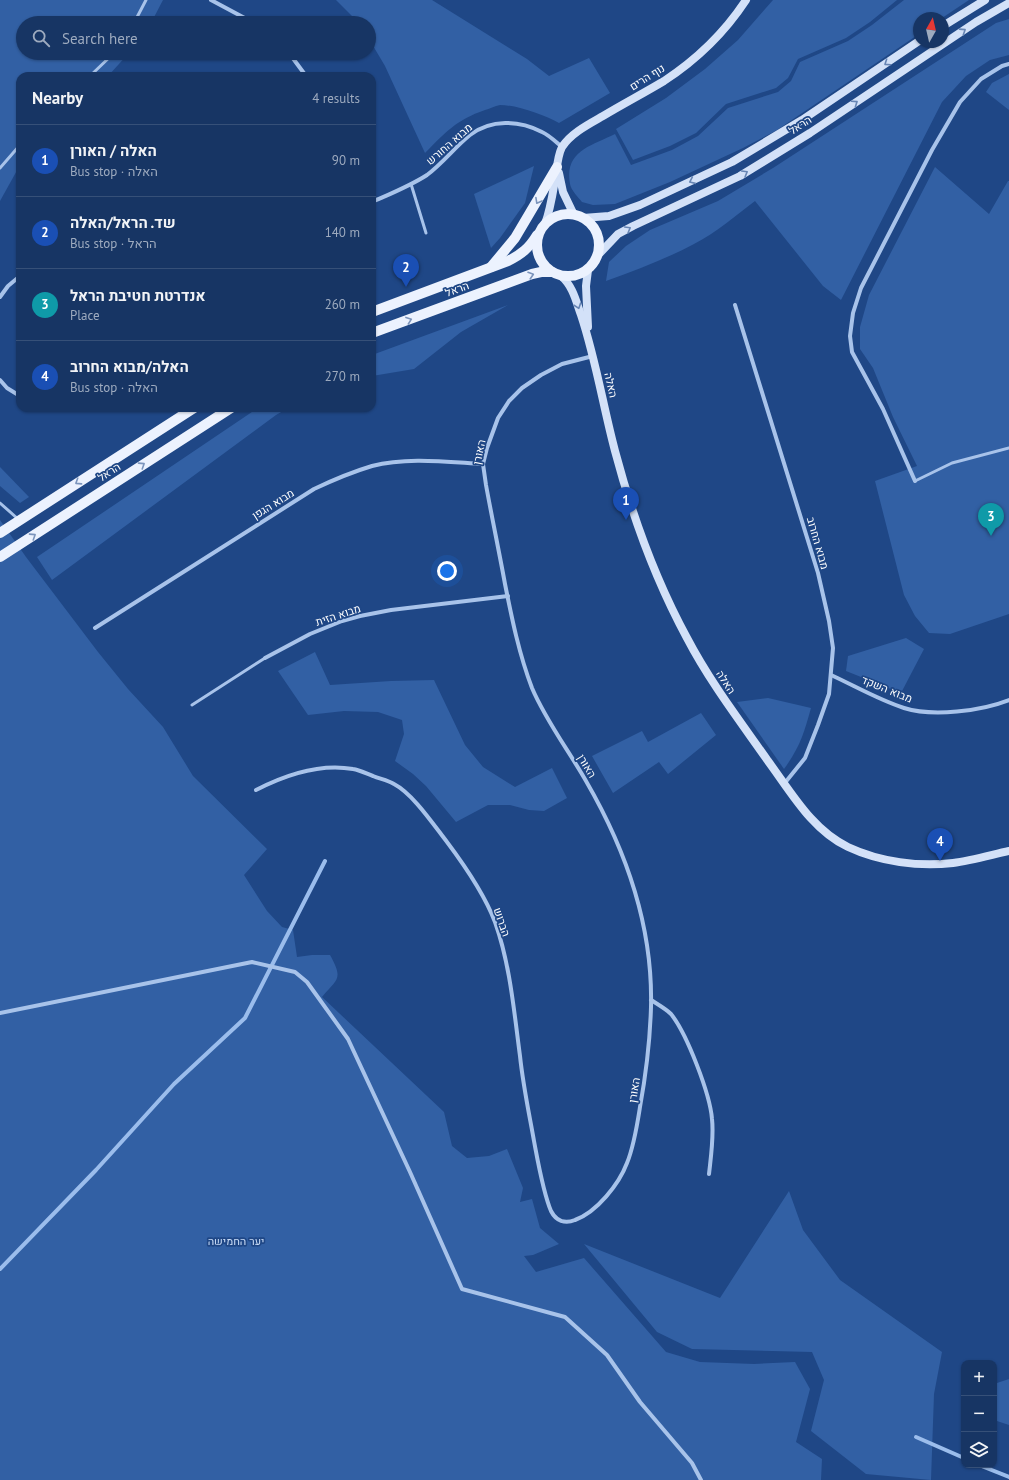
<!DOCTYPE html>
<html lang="en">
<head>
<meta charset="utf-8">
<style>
	body { margin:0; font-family:"PT Sans",Heebo,sans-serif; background:#203d6a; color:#f1f3f6 }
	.controls { position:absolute; right:12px; bottom:12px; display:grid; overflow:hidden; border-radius:8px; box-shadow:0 1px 3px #0004 }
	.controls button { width:36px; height:36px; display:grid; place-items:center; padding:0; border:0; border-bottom:1px solid #365078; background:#173564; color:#f1f3f6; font:20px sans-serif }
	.compass { position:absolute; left:913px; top:12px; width:36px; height:36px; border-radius:50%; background:#173564; box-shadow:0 1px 3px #0004; rotate:8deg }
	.you { position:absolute; left:447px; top:571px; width:14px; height:14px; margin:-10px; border:3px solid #fff; border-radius:50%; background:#1a73e8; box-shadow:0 0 0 6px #1a73e833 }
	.badge { display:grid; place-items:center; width:26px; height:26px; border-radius:50%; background:#e797bd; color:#fff; font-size:13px; font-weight:700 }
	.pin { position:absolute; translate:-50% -33px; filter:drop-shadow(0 1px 2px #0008) }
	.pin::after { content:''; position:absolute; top:21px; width:14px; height:12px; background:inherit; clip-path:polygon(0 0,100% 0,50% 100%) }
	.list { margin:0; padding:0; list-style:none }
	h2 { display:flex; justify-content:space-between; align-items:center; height:52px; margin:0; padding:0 16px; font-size:17px }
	h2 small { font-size:13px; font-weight:400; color:#9eabbf }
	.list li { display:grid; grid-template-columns:26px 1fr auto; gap:12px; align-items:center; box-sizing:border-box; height:72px; padding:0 16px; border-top:1px solid #365078 }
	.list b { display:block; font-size:15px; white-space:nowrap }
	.list p { margin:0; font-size:13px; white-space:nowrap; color:#9eabbf }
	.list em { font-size:13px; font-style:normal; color:#9eabbf }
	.icon { flex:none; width:22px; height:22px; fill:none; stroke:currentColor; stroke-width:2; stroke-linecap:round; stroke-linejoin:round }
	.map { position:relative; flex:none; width:1009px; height:1480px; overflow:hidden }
	.search { position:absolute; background:#173564; box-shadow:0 1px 3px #0004; left:16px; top:16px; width:360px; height:44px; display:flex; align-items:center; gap:10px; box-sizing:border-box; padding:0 14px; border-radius:22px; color:#9eabbf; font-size:15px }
	.panel { position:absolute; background:#173564; box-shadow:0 1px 3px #0004; left:16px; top:72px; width:360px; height:340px; border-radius:12px }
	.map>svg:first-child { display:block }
	.green { fill:#3260a4 }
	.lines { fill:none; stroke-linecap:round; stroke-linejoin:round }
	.stream { stroke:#9bbdec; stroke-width:4 }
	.lane { stroke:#a8c3ea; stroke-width:3 }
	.street { stroke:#a8c3ea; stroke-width:4 }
	.secondary { stroke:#d3e1f8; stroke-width:8 }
	.primary { stroke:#ecf2fe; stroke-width:10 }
	.oneway { stroke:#6785b4 }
	.oneway2 { stroke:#7b94bc }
	.labels { text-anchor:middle; stroke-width:3.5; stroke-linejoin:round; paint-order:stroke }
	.street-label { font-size:11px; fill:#fff; stroke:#1f4786 }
	.park-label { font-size:11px; fill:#ccdef8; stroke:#1f4786 }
</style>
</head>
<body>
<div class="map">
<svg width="1009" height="1480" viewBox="0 0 1009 1480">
	<rect width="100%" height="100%" fill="#1f4786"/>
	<g class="green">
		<polygon points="0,0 163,0 151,23 23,23 23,53 129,53 108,76 20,76 20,165 0,201"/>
		<path d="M336 0H432L527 59 549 76 589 58 610 93 559 123C544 115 517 105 500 105 495 106 489 109 485 110 456 120 446 132 425 153L385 66 369 39V23H359Z"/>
		<polygon points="773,0 897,0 870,22 846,38 798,59 788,78 776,88 726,104 696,133 670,146 633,160 616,129 666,98 705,69 738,40"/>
		<path d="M904 0H969L942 18H919V34L777 130 743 148 670 182 615 204 593 205 582 202C578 197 571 190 570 184 564 151 591 146 615 134L631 165 672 150 698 136 728 108 778 92 791 81 800 62 848 41 872 25Z"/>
		<path d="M1009 19V55L990 60 966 76 942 102 841 300 823 286 755 201C735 216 716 233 694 244 666 259 636 270 606 281L609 262 626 246 650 230 718 201 773 168 996 23Z"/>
		<polygon points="1009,74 1009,110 986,92 992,83"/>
		<polygon points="534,166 525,203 500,238 491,248 474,194"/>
		<polygon points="935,167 989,214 1008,181 1009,181 1009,614 950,634 929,633 915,616 904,595 875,481 917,466 893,417 873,368 860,349 860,327 869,295"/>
		<polygon points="508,305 461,332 414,369 372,376 372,355"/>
		<polygon points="258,408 288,408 276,415 52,580 37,557"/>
		<polygon points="0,467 29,497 20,503 0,486"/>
		<path d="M0 520 26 557 98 652 128 689 163 727 193 776 267 849 244 875 267 911 282 927 293 930 297 957 312 955H330C344 980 337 979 322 997L444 1112 452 1146 467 1158 489 1156 507 1149 523 1188 520 1202 532 1199 540 1228 559 1244 533 1255 524 1256 536 1272 584 1258 666 1352 700 1362 754 1364 795 1362 810 1389 796 1442 822 1459 821 1480H0Z"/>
		<polygon points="906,638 924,649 901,693 846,671 848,656"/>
		<polygon points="315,652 330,685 391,681 434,680 465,745 483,767 515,787 552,768 567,798 544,811 529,810 510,805 488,805 456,822 426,786 413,774 395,761 404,734 402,720 378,712 344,711 308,715 278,671"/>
		<path d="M768 698 811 708C804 733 800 747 784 769L737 702Z"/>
		<polygon points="701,713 716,735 668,774 659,762 613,793 592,756 642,731 648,742"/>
		<polygon points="789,1191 803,1230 840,1280 942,1352 934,1394 931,1480 866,1474 811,1431 824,1380 812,1352 692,1349 657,1332 584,1244 720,1298"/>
		<polygon points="1009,1379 1009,1425 994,1420 994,1384"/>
	</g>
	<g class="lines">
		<g class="stream">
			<polyline points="0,1269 96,1170 174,1084 245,1018 325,861"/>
			<polyline points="916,1437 964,1458"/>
			<polyline points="979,1465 1009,1477"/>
		</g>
		<g class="lane">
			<polyline points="134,23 146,0"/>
			<polyline points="90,76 114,53"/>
			<polyline points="0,168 20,145"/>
			<polyline points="411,184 426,233"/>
			<polyline points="915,481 952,463 1009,448"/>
			<polyline points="0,503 18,519"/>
			<polyline points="192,705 265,658"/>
		</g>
		<g class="street">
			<polyline points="211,0 254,23"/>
			<polyline points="289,53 306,76"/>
			<path d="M372 202C390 194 410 186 427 175 443 163 455 147 470 135 491 119 519 120 542 132 549 135 556 142 562 147"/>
			<polyline points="0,297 8,286 20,276"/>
			<polyline points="735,305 818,573 829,621 833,648 829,694 818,725 805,758 784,784"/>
			<polyline points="0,380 7,388 20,396"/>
			<polyline points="915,481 883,409 852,352 850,336 853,313 861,288 932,150 960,102 981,79 1002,66 1009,64"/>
			<path d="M95 628 314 489C333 480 352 472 372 466 407 457 447 462 483 464"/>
			<polyline points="265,658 310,634 342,621 360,616 391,610 508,596"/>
			<path d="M831 675C855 686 879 700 904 708 933 717 981 711 1009 700"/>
			<path d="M256 790C285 775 319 763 353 769 360 770 367 774 373 776 380 779 387 780 394 784 413 794 433 824 447 842 465 866 484 893 495 922 510 964 514 1011 520 1056 523 1085 529 1113 534 1141 538 1162 543 1192 551 1211 556 1221 565 1224 575 1220 597 1212 619 1184 627 1163 634 1146 637 1126 640 1107 646 1074 650 1041 651 1007 653 927 626 850 586 781 569 751 546 721 532 688 519 654 512 619 505 584 499 551 492 518 486 485L483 464 487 448 498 418 509 401 522 388 541 375 562 364 593 356"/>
			<path d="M651 1000C657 1004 666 1009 671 1014 687 1034 710 1094 712 1119 714 1137 711 1156 709 1174"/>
			<polyline points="0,1013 252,962 295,972 307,982 348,1039 410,1172 462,1289 565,1317 607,1355 640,1402 692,1463 701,1480"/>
		</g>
		<g class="secondary">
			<polyline points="943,26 985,0"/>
			<polyline points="559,173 563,192 574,215"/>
			<polyline points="583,218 609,216 640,205 732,162 802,120 919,41"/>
			<path d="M545 224C551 208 553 191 556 174 557 165 558 155 562 147 571 133 589 124 603 116 623 104 644 93 664 81 696 60 725 32 746 0"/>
			<polyline points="599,254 618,234 633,226 740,176 810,133 976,22 1009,3"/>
			<polyline points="588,270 586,286 588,327"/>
			<path d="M561 276C573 286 576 301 581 315 596 360 603 406 615 451 632 515 655 579 687 638 710 682 740 721 768 761 791 792 812 830 848 847 880 862 919 867 953 863 971 861 991 855 1009 851"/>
		</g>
		<g class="primary">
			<circle cx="568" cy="245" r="31"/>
			<polyline points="491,267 515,238 557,167"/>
			<path d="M372 312 508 261C522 254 529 248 537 235"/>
			<polyline points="372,333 532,274 541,272 552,272"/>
			<polyline points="0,533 194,408"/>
			<polyline points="0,557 231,408"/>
		</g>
	</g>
	<defs><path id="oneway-chevron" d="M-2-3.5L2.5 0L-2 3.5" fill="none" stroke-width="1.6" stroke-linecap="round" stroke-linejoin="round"/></defs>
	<g class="oneway">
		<use href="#oneway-chevron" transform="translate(963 31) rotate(-33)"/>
		<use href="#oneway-chevron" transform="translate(887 63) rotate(146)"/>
		<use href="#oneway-chevron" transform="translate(855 103) rotate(-34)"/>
		<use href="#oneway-chevron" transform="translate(745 173) rotate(-30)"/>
		<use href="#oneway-chevron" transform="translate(692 181) rotate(156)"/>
		<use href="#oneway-chevron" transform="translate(628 229) rotate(-30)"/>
		<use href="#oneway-chevron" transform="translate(578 306) rotate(71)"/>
	</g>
	<g class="oneway2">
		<use href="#oneway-chevron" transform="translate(538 201) rotate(119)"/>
		<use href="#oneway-chevron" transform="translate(531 275) rotate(-18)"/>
		<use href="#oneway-chevron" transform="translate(409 320) rotate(-20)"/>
		<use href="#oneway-chevron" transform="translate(142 465) rotate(-33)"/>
		<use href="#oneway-chevron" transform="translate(78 482) rotate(147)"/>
		<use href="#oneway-chevron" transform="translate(33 536) rotate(-33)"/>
	</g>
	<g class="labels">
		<g class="street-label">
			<text transform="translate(647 77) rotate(-32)" y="4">נוף הרים</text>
			<text transform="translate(800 125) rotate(-33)" y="4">הראל</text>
			<text transform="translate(449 144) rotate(-41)" y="4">מבוא החורש</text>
			<text transform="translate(457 289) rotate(-20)" y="4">הראל</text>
			<text transform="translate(611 385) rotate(77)" y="4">האלה</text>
			<text transform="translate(479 452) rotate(-78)" y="4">האורן</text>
			<text transform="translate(109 472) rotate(-33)" y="4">הראל</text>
			<text transform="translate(273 504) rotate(-32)" y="4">מבוא הגפן</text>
			<text transform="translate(818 543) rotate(74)" y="4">מבוא החרוב</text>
			<text transform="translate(338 615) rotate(-18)" y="4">מבוא הזית</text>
			<text transform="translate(726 682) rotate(57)" y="4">האלה</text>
			<text transform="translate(887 689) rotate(22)" y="4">מבוא השקד</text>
			<text transform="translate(587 766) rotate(59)" y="4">האורן</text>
			<text transform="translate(502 922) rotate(71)" y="4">הברוש</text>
			<text transform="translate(634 1090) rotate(-81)" y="4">האורן</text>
		</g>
		<g class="park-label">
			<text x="236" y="1245">יער החמישה</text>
		</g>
	</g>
</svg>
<div class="controls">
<button>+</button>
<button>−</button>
<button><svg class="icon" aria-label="layers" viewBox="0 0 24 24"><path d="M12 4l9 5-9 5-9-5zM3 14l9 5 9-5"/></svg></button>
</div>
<svg class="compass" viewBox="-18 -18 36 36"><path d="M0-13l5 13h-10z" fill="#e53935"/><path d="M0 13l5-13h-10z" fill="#9eabbf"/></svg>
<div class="you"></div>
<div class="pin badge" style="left:626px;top:520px;background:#1a4fb4">1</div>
<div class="pin badge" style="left:406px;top:287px;background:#1a4fb4">2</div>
<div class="pin badge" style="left:991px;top:536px;background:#0f9aa8">3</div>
<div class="pin badge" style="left:940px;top:861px;background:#1a4fb4">4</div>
<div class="search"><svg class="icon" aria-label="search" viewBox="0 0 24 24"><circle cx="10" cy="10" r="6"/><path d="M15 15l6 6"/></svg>Search here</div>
<section class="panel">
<h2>Nearby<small>4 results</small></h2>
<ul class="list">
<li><span class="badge" style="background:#1a4fb4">1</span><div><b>האלה / האורן</b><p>Bus stop · האלה</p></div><em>90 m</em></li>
<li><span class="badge" style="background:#1a4fb4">2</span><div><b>שד. הראל/האלה</b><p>Bus stop · הראל</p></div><em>140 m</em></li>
<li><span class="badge" style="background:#0f9aa8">3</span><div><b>אנדרטת חטיבת הראל</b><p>Place</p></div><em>260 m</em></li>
<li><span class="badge" style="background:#1a4fb4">4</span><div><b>האלה/מבוא החרוב</b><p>Bus stop · האלה</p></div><em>270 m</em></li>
</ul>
</section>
</div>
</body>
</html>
